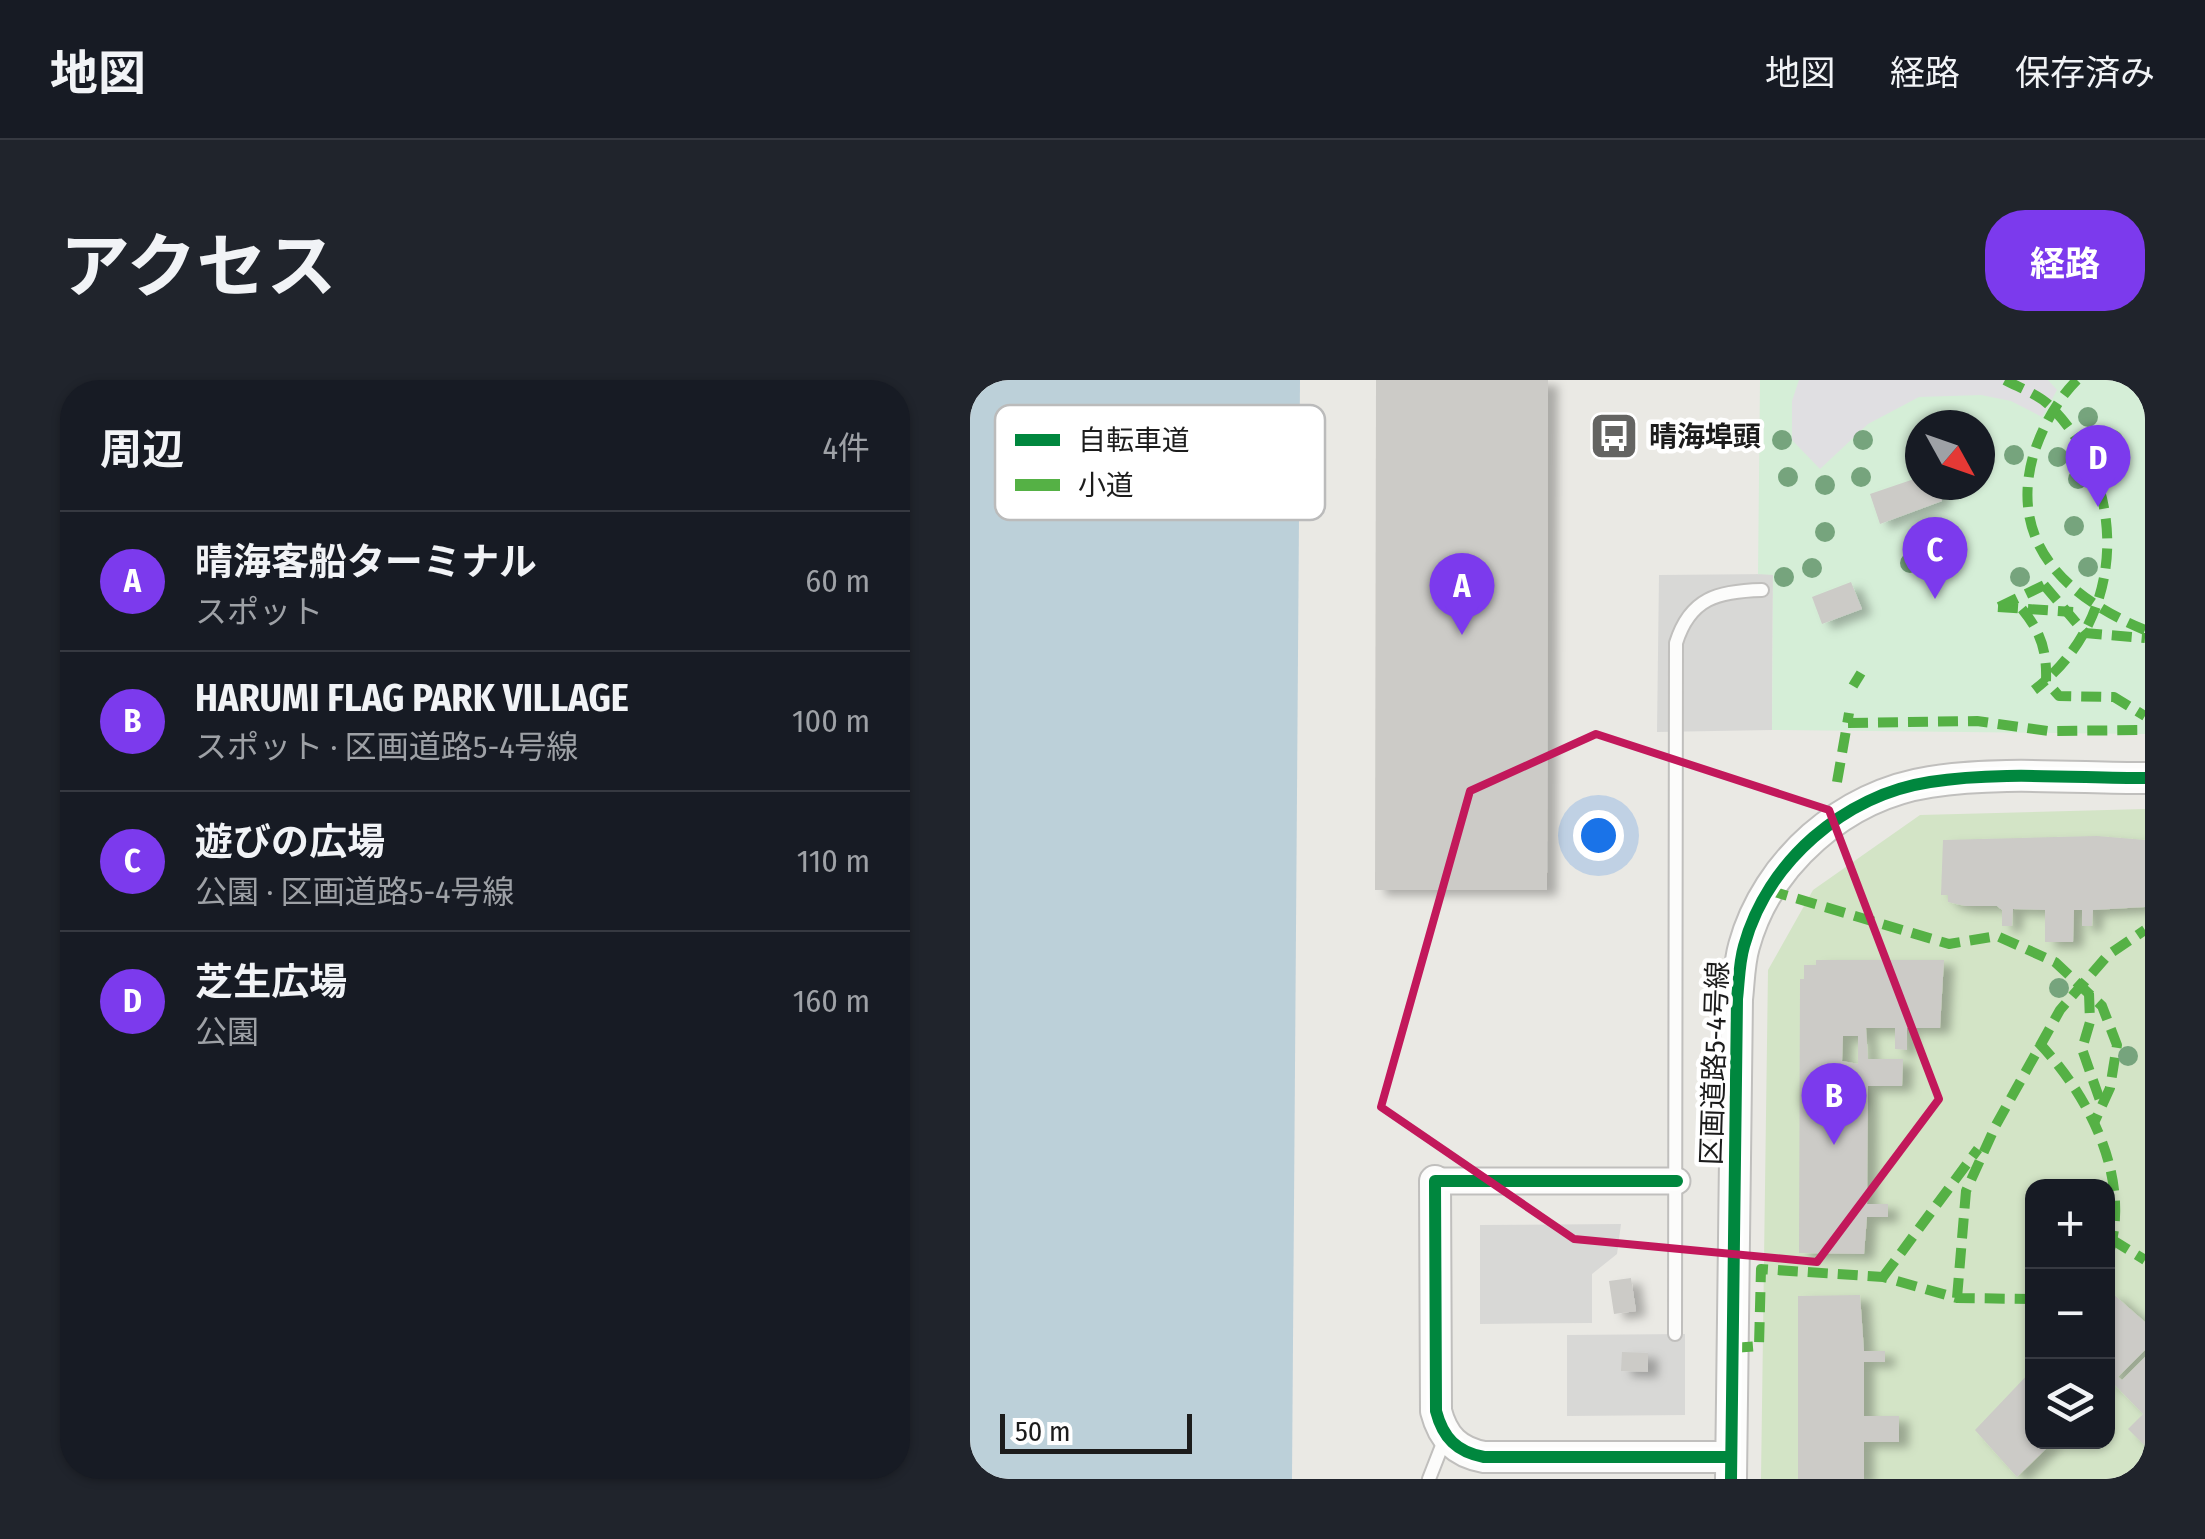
<!DOCTYPE html>
<html lang="ja">
<head>
<meta charset="utf-8">
<style>
	body { margin:0; font-family:"Fira Sans Condensed","Noto Sans JP",sans-serif; background:#20242c; color:#f1f3f6 }
	.controls { position:absolute; right:30px; bottom:30px; display:grid; overflow:hidden; border-radius:20px; box-shadow:0 2px 8px #0004 }
	.controls button { width:90px; height:90px; display:grid; place-items:center; padding:0; border:0; border-bottom:2px solid #363941; background:#171b24; color:#f1f3f6; font:50px sans-serif }
	.compass { position:absolute; left:935px; top:30px; width:90px; height:90px; border-radius:50%; background:#171b24; box-shadow:0 2px 8px #0004; rotate:130deg }
	.scale { position:absolute; left:30px; bottom:25px; width:192px; box-sizing:border-box; padding-left:10px; border:5px solid #1c1c1c; border-top:0; font-size:28px; line-height:35px; white-space:nowrap; color:#1c1c1c; -webkit-text-stroke:8px #fff; paint-order:stroke }
	.you { position:absolute; left:628px; top:455px; width:35px; height:35px; margin:-25px; border:8px solid #fff; border-radius:50%; background:#1a73e8; box-shadow:0 0 0 15px #1a73e833 }
	.badge { display:grid; place-items:center; width:65px; height:65px; border-radius:50%; background:#7c3aed; color:#fff; font-size:32px; font-weight:700 }
	.pin { position:absolute; translate:-50% -82px; filter:drop-shadow(0 2px 5px #0008) }
	.pin::after { content:''; position:absolute; top:52px; width:35px; height:30px; background:inherit; clip-path:polygon(0 0,100% 0,50% 100%) }
	.list { margin:0; padding:0; list-style:none }
	h2 { display:flex; justify-content:space-between; align-items:center; height:130px; margin:0; padding:0 40px; font-size:42px }
	h2 small { font-size:32px; font-weight:400; color:#9ea1a6 }
	.list li { display:grid; grid-template-columns:65px 1fr auto; gap:30px; align-items:center; box-sizing:border-box; height:140px; padding:0 40px; border-top:2px solid #363941 }
	.list b { display:block; font-size:38px; white-space:nowrap }
	.list p { margin:0; font-size:32px; white-space:nowrap; color:#9ea1a6 }
	.list em { font-size:32px; font-style:normal; color:#9ea1a6 }
	.icon { flex:none; width:55px; height:55px; fill:none; stroke:currentColor; stroke-width:2; stroke-linecap:round; stroke-linejoin:round }
	.map { position:relative; flex:none; width:1175px; height:1099px; overflow:hidden; border-radius:40px }
	header { display:flex; align-items:center; gap:60px; box-sizing:border-box; height:140px; padding:0 50px; background:#171b24; border-bottom:2px solid #363941 }
	header strong { font-size:48px }
	nav { display:flex; gap:55px; margin-inline-start:auto; font-size:35px }
	.intro { display:flex; align-items:center; justify-content:space-between; box-sizing:border-box; height:240px; padding:0 60px }
	h1 { margin:0; font-size:70px }
	.button { padding:25px 45px; border-radius:40px; background:#7c3aed; color:#fff; font-size:35px; font-weight:700 }
	main { display:flex; gap:60px; padding:0 60px }
	aside { flex:1; background:#171b24; border-radius:40px; box-shadow:0 2px 8px #0004 }
	.map>svg:first-child { display:block }
	.religious { fill:#d8d8d6 }
	.grass { fill:#d3e4c6; fill-rule:evenodd }
	.park { fill:#d5eed7; fill-rule:evenodd }
	.plaza { fill:#e0dfe2 }
	.water { fill:#bcd0d9 }
	.building { fill:#cccbc7; fill-rule:evenodd; filter:url(#shadow) }
	.lines { fill:none; stroke-linecap:round; stroke-linejoin:round }
	.service-casing { stroke:#c0bfbd; stroke-width:16 }
	.minor-casing { stroke:#c0bfbd; stroke-width:29 }
	.tertiary-casing { stroke:#c0bfbd; stroke-width:34 }
	.service { stroke:#fcfcfb; stroke-width:12 }
	.minor { stroke:#fcfcfb; stroke-width:25 }
	.tertiary { stroke:#fcfcfb; stroke-width:30 }
	.quiet { stroke:#55b145; stroke-width:10; stroke-dasharray:20 10; stroke-linecap:butt }
	.cycleway-casing { stroke:#fff; stroke-width:19 }
	.cycleway { stroke:#00873e; stroke-width:12 }
	.tree { fill:#76a47d }
	.marked { fill:none; stroke:#c2185b; stroke-width:8; stroke-linejoin:round }
	.labels { text-anchor:middle; stroke-width:9; stroke-linejoin:round; paint-order:stroke }
	.poi-label { font-size:28px; font-weight:bold; fill:#1c1c1c; stroke:#fff; text-anchor:start }
	.street-label { font-size:28px; fill:#1c1c1c; stroke:#fff }
	.key { fill:#fff; stroke:#bbb; stroke-width:2.5 }
	.key-label { font-size:28px; fill:#1c1c1c }
</style>
</head>
<body>
<header>
<strong>地図</strong>
<nav><a>地図</a><a>経路</a><a>保存済み</a></nav>
</header>
<div class="intro"><h1>アクセス</h1><a class="button">経路</a></div>
<main>
<aside>
<h2>周辺<small>4件</small></h2>
<ul class="list">
<li><span class="badge">A</span><div><b>晴海客船ターミナル</b><p>スポット</p></div><em>60 m</em></li>
<li><span class="badge">B</span><div><b>HARUMI FLAG PARK VILLAGE</b><p>スポット · 区画道路5-4号線</p></div><em>100 m</em></li>
<li><span class="badge">C</span><div><b>遊びの広場</b><p>公園 · 区画道路5-4号線</p></div><em>110 m</em></li>
<li><span class="badge">D</span><div><b>芝生広場</b><p>公園</p></div><em>160 m</em></li>
</ul>
</aside>
<div class="map">
<svg width="1175" height="1099" viewBox="0 0 1175 1099">
	<defs>
		<filter id="shadow"><feDropShadow dx="10" dy="5.5" stdDeviation="5" flood-color="#0004"/></filter>
	</defs>
	<rect width="100%" height="100%" fill="#eae9e4"/>
	<g class="religious">
		<polygon points="803,194 802,350 687,352 689,195"/>
		<polygon points="651,844 647,874 622,894 622,943 510,944 510,845"/>
		<polygon points="715,954 715,1035 597,1036 597,955"/>
	</g>
	<path class="grass" d="M1175 429V1099H791L798 590 843 510 950 435ZM1062 806H1138V1062H1062Z"/>
	<path class="park" d="M790 0H1175V354L802 350 803 195 788 194ZM950 45H1010V105H950Z"/>
	<polygon class="plaza" points="829,0 1078,0 1087,10 1072,37 1041,21 1011,15 949,17 898,44 850,89 822,60 822,21"/>
	<polygon class="water" points="0,0 330,0 322,1099 0,1099"/>
	<g class="building">
		<polygon points="406,0 578,0 577,510 405,510"/>
		<polygon points="950,97 950,105 966,105 972,121 910,144 900,114"/>
		<polygon points="881,202 892,229 852,244 842,217"/>
		<polygon points="1127,456 1175,460 1175,527 1123,530 1122,546 1112,546 1112,530 1104,530 1103,562 1075,562 1075,530 1043,529 1042,546 1032,546 1032,530 1027,526 995,526 978,522 978,515 971,515 973,460"/>
		<path d="M846 580H974L970 648H937V670L925 669V648H896L898 679H933L932 706H898L897 824H918V837H897L894 874 829 873 830 599H834V585H846ZM873 656H888V684L872 681Z"/>
		<polygon points="661,898 666,931 644,934 639,901"/>
		<polygon points="1142,913 1175,942 1175,970 1148,997 1152,1000 1175,977 1175,1066 1158,1049 1173,1034 1142,1002 1138,1007 1138,916"/>
		<polygon points="890,915 894,971 915,971 915,982 894,982 894,1036 929,1036 929,1062 894,1062 894,1099 828,1099 828,916"/>
		<polygon points="652,972 678,973 678,992 651,991"/>
		<polygon points="1062,990 1062,1062 1083,1062 1047,1097 1005,1050"/>
	</g>
	<g class="lines">
		<g class="service-casing">
			<g id="service">
				<path d="M705 954 706 263C720 218 748 211 792 210"/>
				<polyline points="459,1099 475,1058"/>
			</g>
		</g>
		<g class="minor-casing">
			<polyline id="minor" points="465,801 707,801"/>
		</g>
		<g class="tertiary-casing">
			<g id="tertiary">
				<path d="M465 801 466 1031C473 1058 487 1072 514 1077H761"/>
				<path d="M761 1099 767 619C769 602 769 583 774 566 797 482 874 415 960 402 1029 391 1105 398 1175 398"/>
			</g>
		</g>
		<use href="#service" class="service"/>
		<use href="#minor" class="minor"/>
		<use href="#tertiary" class="tertiary"/>
		<g class="quiet">
			<path d="M1035 0C1050 8 1070 15 1081 27 1161 108 1156 240 1064 310"/>
			<path d="M1107 0C1087 20 1073 46 1064 73 1037 163 1097 218 1175 250"/>
			<polyline points="1074,205 1115,253 1175,258"/>
			<polyline points="1028,227 1103,232"/>
			<polyline points="1029,227 1083,201"/>
			<path d="M1052 229C1071 252 1077 271 1076 301L1089 316 1144 317 1175 336"/>
			<polyline points="883,306 891,293"/>
			<polyline points="878,343 1007,341 1078,351 1175,350"/>
			<polyline points="867,402 879,333"/>
			<polyline points="798,510 979,564 1027,556 1085,582 1132,626 1147,665 1140,708 1124,743"/>
			<polyline points="1119,613 1120,642 1112,669 1132,726"/>
			<path d="M1068 662C1119 715 1163 800 1138 876"/>
			<polyline points="1141,859 1175,880"/>
			<polyline points="913,897 1008,769"/>
			<polyline points="987,918 996,811 1026,745 1090,630 1138,575 1175,550"/>
			<polyline points="763,968 789,966 791,889 913,897 987,918 1062,919"/>
		</g>
		<g class="cycleway-casing">
			<g id="cycleway">
				<path d="M707 801H465L466 1031C473 1058 487 1072 514 1077H761"/>
				<path d="M761 1099 767 619C769 602 769 583 774 566 797 482 874 415 960 402 1029 391 1105 398 1175 398"/>
			</g>
		</g>
		<use href="#cycleway" class="cycleway"/>
	</g>
	<g class="tree">
		<circle cx="1118" cy="37" r="10"/>
		<circle cx="812" cy="60" r="10"/>
		<circle cx="893" cy="60" r="10"/>
		<circle cx="1143" cy="60" r="10"/>
		<circle cx="1044" cy="75" r="10"/>
		<circle cx="1088" cy="77" r="10"/>
		<circle cx="818" cy="97" r="10"/>
		<circle cx="891" cy="97" r="10"/>
		<circle cx="1108" cy="99" r="10"/>
		<circle cx="855" cy="105" r="10"/>
		<circle cx="1104" cy="146" r="10"/>
		<circle cx="855" cy="152" r="10"/>
		<circle cx="940" cy="183" r="10"/>
		<circle cx="1118" cy="187" r="10"/>
		<circle cx="842" cy="188" r="10"/>
		<circle cx="814" cy="197" r="10"/>
		<circle cx="1050" cy="197" r="10"/>
		<circle cx="1089" cy="608" r="10"/>
		<circle cx="1158" cy="676" r="10"/>
	</g>
	<path class="marked" d="M626 354 859 430 969 719 847 882 604 859 411 727 500 411Z"/>
	<defs>
		<g id="bus-square" transform="scale(2.5)"><rect x="-9" y="-9" width="18" height="18" rx="4" fill="#646462" stroke="#fff"/><path d="M-5-6H5V4H4V6H2V4H-2V6H-4V4H-5ZM-3.5-4V0h7V-4ZM-3.5 1.2v1.5H-2V1.2ZM2 1.2v1.5H3.5V1.2Z" fill="#fff"/></g>
	</defs>
	<g fill-rule="evenodd">
		<use href="#bus-square" x="644" y="56"/>
	</g>
	<g class="labels">
		<g class="poi-label">
			<text x="679" y="66">晴海埠頭</text>
		</g>
		<g class="street-label">
			<text transform="translate(744 683) rotate(-88)" y="10">区画道路5-4号線</text>
		</g>
	</g>
	<rect x="25" y="25" width="330" height="115" rx="15" class="key"/>
	<rect x="45" y="54" width="45" height="12" fill="#00873e"/>
	<rect x="45" y="99" width="45" height="12" fill="#55b145"/>
	<g class="key-label">
		<text x="108" y="70">自転車道</text>
		<text x="108" y="115">小道</text>
	</g>
</svg>
<div class="controls">
<button>+</button>
<button>−</button>
<button><svg class="icon" aria-label="layers" viewBox="0 0 24 24"><path d="M12 4l9 5-9 5-9-5zM3 14l9 5 9-5"/></svg></button>
</div>
<svg class="compass" viewBox="-18 -18 36 36"><path d="M0-13l5 13h-10z" fill="#e53935"/><path d="M0 13l5-13h-10z" fill="#9ea1a6"/></svg>
<div class="scale">50 m</div>
<div class="you"></div>
<div class="pin badge" style="left:492px;top:255px">A</div>
<div class="pin badge" style="left:864px;top:765px">B</div>
<div class="pin badge" style="left:965px;top:219px">C</div>
<div class="pin badge" style="left:1128px;top:127px">D</div>
</div>
</main>
</body>
</html>
